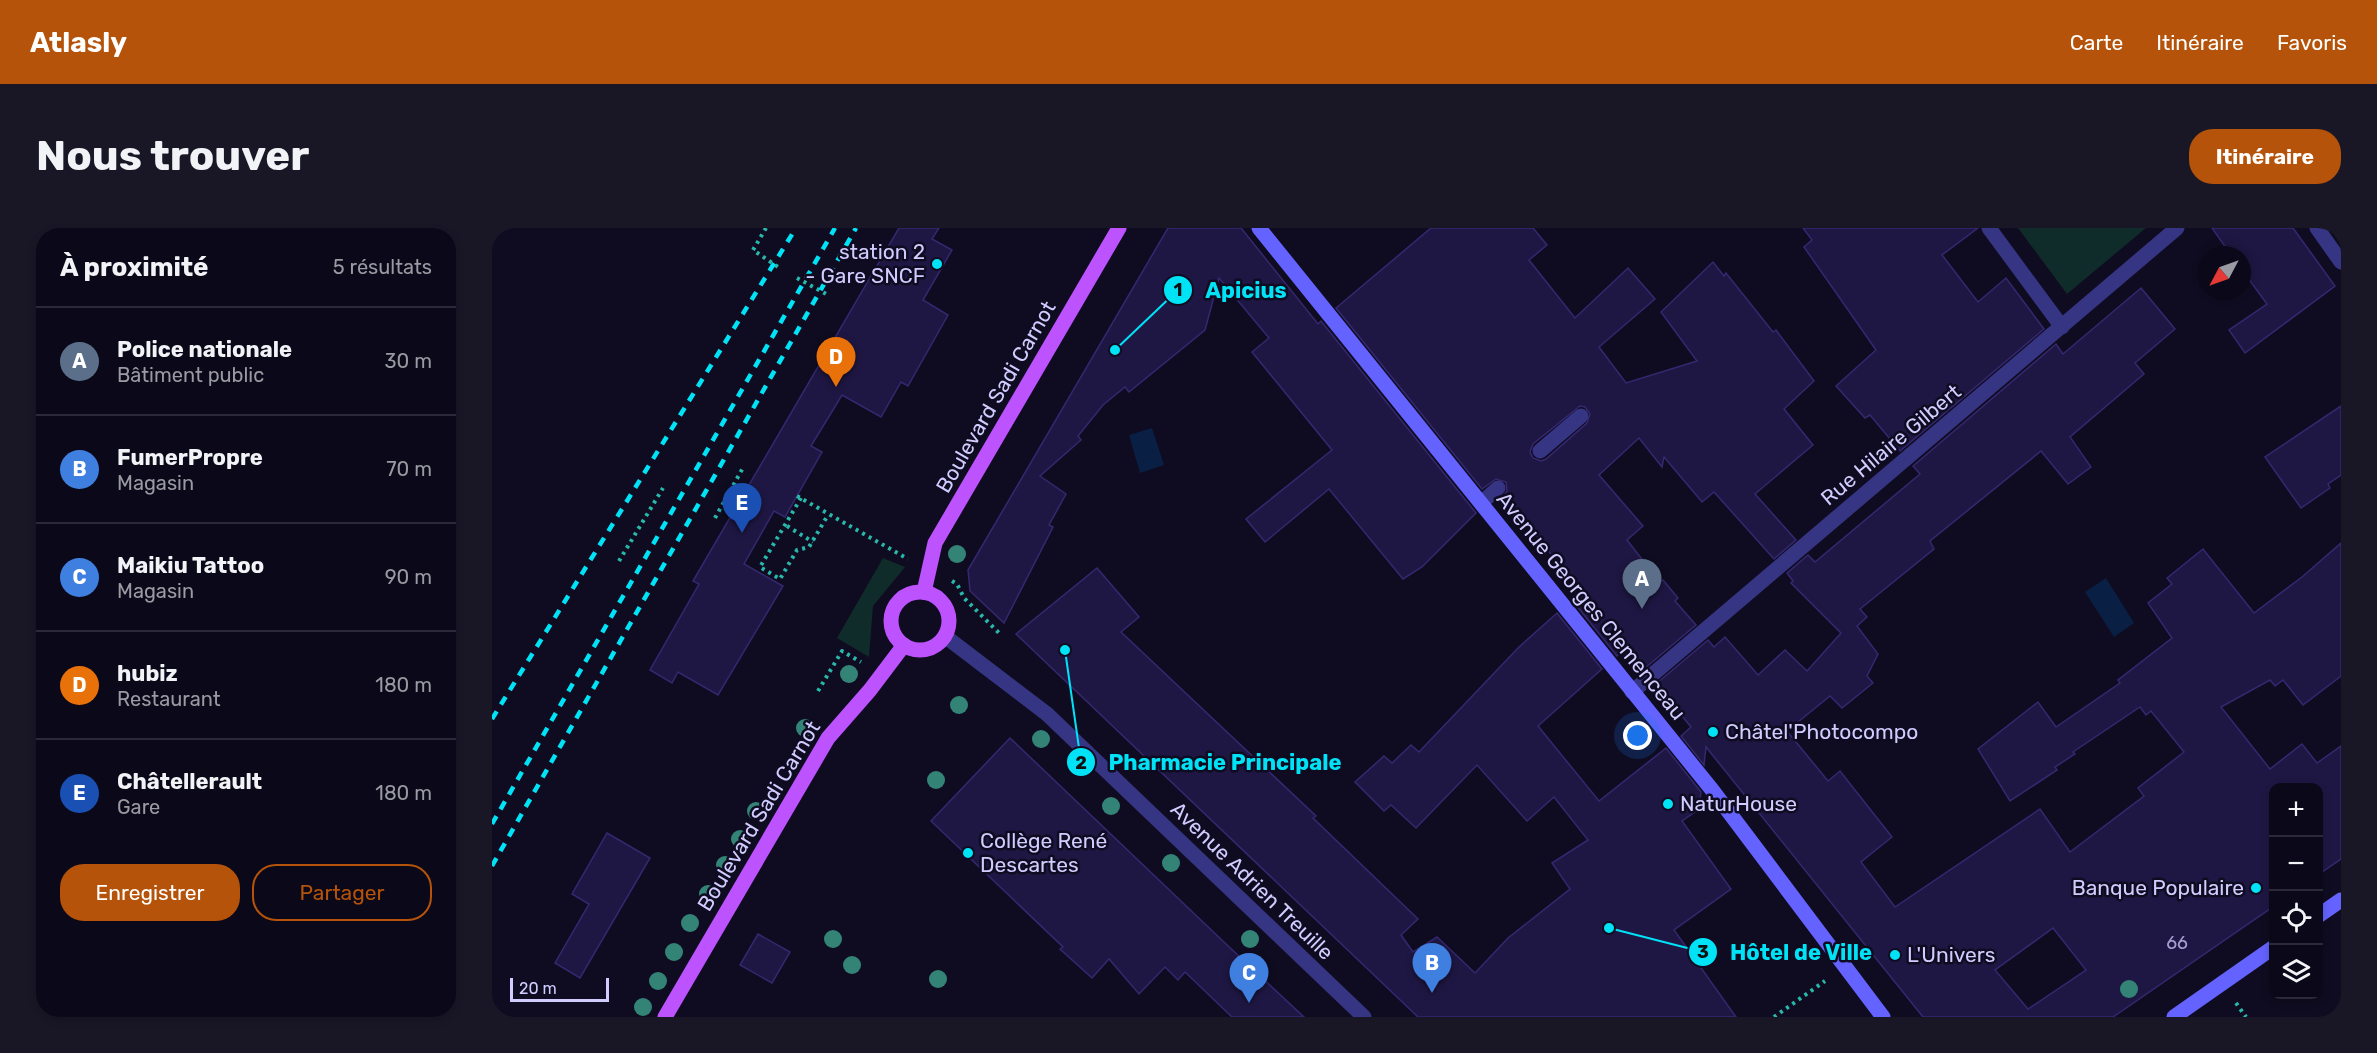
<!DOCTYPE html>
<html lang="fr">
<head>
<meta charset="utf-8">
<style>
	body { margin:0; font-family:Rubik,sans-serif; background:#191726; color:#f1f3f6 }
	.controls { position:absolute; right:18px; bottom:18px; display:grid; overflow:hidden; border-radius:12px; box-shadow:0 3px 9px #0003 }
	.controls button { width:54px; height:54px; display:grid; place-items:center; padding:0; border:0; border-bottom:2px solid #2b2a38; background:#0b0919; color:#f1f3f6; font:30px sans-serif }
	.compass { position:absolute; left:1705px; top:18px; width:54px; height:54px; border-radius:50%; background:#0b0919; box-shadow:0 3px 9px #0003; rotate:229deg }
	.scale { position:absolute; left:18px; bottom:15px; width:99px; box-sizing:border-box; padding-left:6px; border:3px solid #d1ccff; border-top:0; font-size:16px; line-height:21px; white-space:nowrap; color:#d1ccff; -webkit-text-stroke:4px #0f0c21; paint-order:stroke }
	.you { position:absolute; left:1146px; top:508px; width:21px; height:21px; margin:-15px; border:4px solid #fff; border-radius:50%; background:#1a73e8; box-shadow:0 0 0 9px #1a73e833 }
	.badge { display:grid; place-items:center; width:39px; height:39px; border-radius:50%; background:#b45309; color:#fff; font-size:20px; font-weight:700 }
	.pin { position:absolute; translate:-50% -50px; filter:drop-shadow(0 2px 3px #0008) }
	.pin::after { content:''; position:absolute; top:32px; width:21px; height:18px; background:inherit; clip-path:polygon(0 0,100% 0,50% 100%) }
	.list { margin:0; padding:0; list-style:none }
	h2 { display:flex; justify-content:space-between; align-items:center; height:78px; margin:0; padding:0 24px; font-size:26px }
	h2 small { font-size:20px; font-weight:400; color:#9a9aa2 }
	.list li { display:grid; grid-template-columns:39px 1fr auto; gap:18px; align-items:center; box-sizing:border-box; height:108px; padding:0 24px; border-top:2px solid #2b2a38 }
	.list b { display:block; font-size:22px; white-space:nowrap }
	.list p { margin:0; font-size:20px; white-space:nowrap; color:#9a9aa2 }
	.list em { font-size:20px; font-style:normal; color:#9a9aa2 }
	.actions { display:flex; gap:12px; padding:18px 24px }
	.actions a { flex:1; padding:14px 0; border:2px solid #b45309; border-radius:24px; text-align:center; font-size:21px; color:#b45309 }
	.actions .main { background:#b45309; color:#fff }
	.icon { flex:none; width:33px; height:33px; fill:none; stroke:currentColor; stroke-width:2; stroke-linecap:round; stroke-linejoin:round }
	.map { position:relative; flex:none; width:1849px; height:789px; overflow:hidden; border-radius:24px }
	header { display:flex; align-items:center; gap:36px; box-sizing:border-box; height:84px; padding:0 30px; background:#b45309; color:#fff }
	header strong { font-size:28px }
	nav { display:flex; gap:33px; margin-inline-start:auto; font-size:21px }
	.intro { display:flex; align-items:center; justify-content:space-between; box-sizing:border-box; height:144px; padding:0 36px }
	h1 { margin:0; font-size:42px }
	.button { padding:15px 27px; border-radius:24px; background:#b45309; color:#fff; font-size:21px; font-weight:700 }
	main { display:flex; gap:36px; padding:0 36px }
	aside { flex:1; background:#0b0919; border-radius:24px; box-shadow:0 3px 9px #0003 }
	.map>svg:first-child { display:block }
	.green { fill:#0f2b2a }
	.water { fill:#091f43 }
	.building { fill:#1f1743; stroke:#352870; stroke-width:1.5; fill-rule:evenodd }
	.lines { fill:none; stroke-linecap:round; stroke-linejoin:round }
	.path { stroke:#28b8ac; stroke-width:4; stroke-dasharray:3 4.5; stroke-linecap:butt }
	.service { stroke:#363583; stroke-width:15 }
	.minor { stroke:#363583; stroke-width:15 }
	.tertiary { stroke:#363583; stroke-width:15 }
	.secondary { stroke:#6463ff; stroke-width:15 }
	.primary { stroke:#bc53ff; stroke-width:15 }
	.rail { stroke:#00e3f7; stroke-width:4.5; stroke-dasharray:9 8; stroke-linecap:butt }
	.tree { fill:#348377 }
	.poi-dot { fill:#00e3f7; stroke:#0f0c21; stroke-width:2 }
	.labels { text-anchor:middle; stroke-width:5; stroke-linejoin:round; paint-order:stroke }
	.number-label { font-size:18px; fill:#a49fd0 }
	.poi-label { font-size:21px; fill:#d1ccff; stroke:#0f0c21; text-anchor:start }
	.street-label { font-size:21px; fill:#d1ccff; stroke:#0f0c21 }
	.leader { fill:none; stroke:#00e3f7; stroke-width:2 }
	.callout-dot { fill:#00e3f7; stroke:#0f0c21; stroke-width:2 }
	.mark-label { font-size:18px; text-anchor:middle; font-weight:bold; fill:#111 }
	.callout-label { font-size:22px; text-anchor:middle; font-weight:bold; fill:#00e3f7; stroke:#0f0c21; stroke-width:5; stroke-linejoin:round; paint-order:stroke }
</style>
</head>
<body>
<header>
<strong>Atlasly</strong>
<nav><a>Carte</a><a>Itinéraire</a><a>Favoris</a></nav>
</header>
<div class="intro"><h1>Nous trouver</h1><a class="button">Itinéraire</a></div>
<main>
<aside>
<h2>À proximité<small>5 résultats</small></h2>
<ul class="list">
<li><span class="badge" style="background:#5c6f8a">A</span><div><b>Police nationale</b><p>Bâtiment public</p></div><em>30 m</em></li>
<li><span class="badge" style="background:#3f7fe0">B</span><div><b>FumerPropre</b><p>Magasin</p></div><em>70 m</em></li>
<li><span class="badge" style="background:#3f7fe0">C</span><div><b>Maikiu Tattoo</b><p>Magasin</p></div><em>90 m</em></li>
<li><span class="badge" style="background:#e8710a">D</span><div><b>hubiz</b><p>Restaurant</p></div><em>180 m</em></li>
<li><span class="badge" style="background:#1a4fb4">E</span><div><b>Châtellerault</b><p>Gare</p></div><em>180 m</em></li>
</ul>
<div class="actions"><a class="main">Enregistrer</a><a>Partager</a></div>
</aside>
<div class="map">
<svg width="1849" height="789" viewBox="0 0 1849 789">
	<rect width="100%" height="100%" fill="#0f0c21"/>
	<g class="green">
		<polygon points="1526,0 1654,0 1575,66"/>
		<polygon points="391,330 413,339 381,378 377,429 345,410"/>
	</g>
	<g class="water">
		<polygon points="660,200 672,237 648,245 637,207"/>
		<polygon points="1614,350 1642,395 1622,409 1593,364"/>
	</g>
	<g class="building">
		<polygon points="407,0 447,0 440,11 460,22 431,72 456,87 416,158 409,154 389,189 350,167 319,218 330,224 293,289 282,283 252,336 291,358 226,467 186,444 180,455 158,442 207,356 201,353"/>
		<polygon points="676,0 749,0 826,96 829,93 984,285 930,339 911,351 837,261 773,314 754,291 840,222 760,124 777,110 727,50 713,102 637,164 633,159 611,177 586,208 589,212 548,248 574,266 557,297 561,299 512,395 478,363 476,342"/>
		<path d="M939 0H1041L1055 17 1037 32 1083 90 1136 40 1163 71 1107 119 1134 155 1205 133 1169 84 1221 34 1232 48 1234 45 1281 104 1284 102 1322 153 1292 181 1321 217 1263 266 1304 312 1282 331 1222 264 1210 274 1172 229 1170 239 1147 210 1107 247 1151 298 1135 312 1168 354 1171 352 1186 370 1183 373 1204 397 1152 441 1134 420 1125 428 1080 372 1089 364 1012 267 1015 263 1014 254 1004 251 990 261 844 80ZM1088 178 1093 179 1098 186 1095 195 1054 231 1049 233 1041 230 1038 224 1041 216Z"/>
		<polygon points="1311,0 1486,0 1450,27 1486,74 1514,50 1552,101 1408,223 1378,187 1373,190 1344,158 1384,122 1312,19 1320,12"/>
		<polygon points="1720,0 1801,0 1843,58 1753,125 1737,102 1775,76 1750,42 1750,27 1739,27"/>
		<path d="M1649 60 1683 101 1643 135 1652 146 1578 209 1599 239 1576 256 1549 223 1438 313 1442 321 1368 381 1375 389 1365 398 1386 426 1375 448 1381 455 1350 480 1338 468 1295 503 1336 553 1348 543 1400 609 1369 634 1403 679 1548 581 1578 624 1652 568 1646 560 1692 524 1659 483 1654 487 1648 479 1581 524 1583 526 1563 539 1565 542 1518 573 1486 521 1546 474 1564 499 1628 455 1626 452 1680 410 1656 375 1680 356 1675 350 1711 321 1762 385 1810 349 1849 315V448L1811 477 1791 452 1783 458 1778 452 1729 479 1778 541 1810 516 1825 535 1849 518V631L1827 646V560H1782V678L1621 789H1431L1214 519 1212 537 1189 508 1199 499 1164 456 1216 412 1222 419 1233 409 1266 447 1293 422 1315 443 1349 405 1299 355 1301 353 1295 345 1316 327 1323 334 1428 246 1421 238 1564 116 1571 126ZM1561 700 1594 742 1536 781 1503 742Z"/>
		<polygon points="1849,178 1849,247 1836,256 1838,260 1809,280 1773,229"/>
		<polygon points="605,340 647,389 629,404 824,588 821,590 926,691 909,707 921,724 945,709 983,745 1016,710 1078,661 1060,635 1096,612 1062,569 1035,593 985,537 924,600 899,577 892,583 863,554 892,528 900,535 919,517 927,524 1026,420 1065,385 1110,441 1046,498 1107,573 1174,520 1209,564 1207,581 1190,593 1239,661 1182,702 1244,789 926,789 524,406"/>
		<polygon points="518,510 734,716 812,789 740,789 693,744 686,752 673,739 647,766 617,731 600,750 568,721 571,719 439,593"/>
		<polygon points="115,605 158,630 88,750 63,735 97,676 80,666"/>
		<polygon points="266,706 298,724 280,755 248,737"/>
	</g>
	<g class="lines">
		<g class="path">
			<polyline points="274,0 261,22 289,41"/>
			<polyline points="305,50 336,67"/>
			<polyline points="305,268 416,331"/>
			<polyline points="309,270 268,339 288,351 305,322 317,319 336,287"/>
			<polyline points="223,290 252,238"/>
			<polyline points="295,298 321,314"/>
			<polyline points="127,333 171,260"/>
			<polyline points="460,353 465,356 472,370 509,407"/>
			<polyline points="326,463 350,423 369,434"/>
			<polyline points="1744,775 1754,789"/>
			<polyline points="1282,789 1333,753"/>
		</g>
		<g class="service">
			<polyline points="1048,223 1089,188"/>
			<polyline points="989,275 1006,260"/>
		</g>
		<g class="minor">
			<polyline points="1497,0 1570,99"/>
			<polyline points="1825,0 1849,34"/>
			<polyline points="1140,464 1685,0"/>
		</g>
		<polyline class="tertiary" points="454,409 555,486 872,789"/>
		<g class="secondary">
			<polyline points="767,0 1221,563 1391,789"/>
			<polyline points="1826,688 1849,672"/>
			<polyline points="1682,789 1782,719"/>
		</g>
		<g class="primary">
			<circle cx="428" cy="393" r="29"/>
			<polyline points="432,364 443,315 627,0"/>
			<polyline points="173,789 336,510 378,462 412,417"/>
		</g>
		<g class="rail">
			<polyline points="0,491 304,0"/>
			<polyline points="0,596 343,0"/>
			<polyline points="0,638 364,0"/>
		</g>
	</g>
	<g class="tree">
		<circle cx="465" cy="326" r="9"/>
		<circle cx="357" cy="446" r="9"/>
		<circle cx="467" cy="477" r="9"/>
		<circle cx="313" cy="500" r="9"/>
		<circle cx="549" cy="511" r="9"/>
		<circle cx="444" cy="552" r="9"/>
		<circle cx="619" cy="578" r="9"/>
		<circle cx="264" cy="583" r="9"/>
		<circle cx="248" cy="611" r="9"/>
		<circle cx="679" cy="635" r="9"/>
		<circle cx="233" cy="637" r="9"/>
		<circle cx="216" cy="666" r="9"/>
		<circle cx="198" cy="695" r="9"/>
		<circle cx="341" cy="711" r="9"/>
		<circle cx="758" cy="711" r="9"/>
		<circle cx="182" cy="724" r="9"/>
		<circle cx="360" cy="737" r="9"/>
		<circle cx="446" cy="751" r="9"/>
		<circle cx="166" cy="753" r="9"/>
		<circle cx="1637" cy="761" r="9"/>
		<circle cx="151" cy="779" r="9"/>
	</g>
	<g class="poi-dot">
		<circle cx="445" cy="36" r="6"/>
		<circle cx="1221" cy="504" r="6"/>
		<circle cx="1176" cy="576" r="6"/>
		<circle cx="476" cy="625" r="6"/>
		<circle cx="1764" cy="660" r="6"/>
		<circle cx="1403" cy="727" r="6"/>
	</g>
	<g class="labels">
		<g class="number-label">
			<text x="1685" y="721">66</text>
		</g>
		<g class="poi-label">
			<text x="433" y="31" text-anchor="end">station 2<tspan x="433" dy="24">- Gare SNCF</tspan></text>
			<text x="1233" y="511">Châtel'Photocompo</text>
			<text x="1188" y="583">NaturHouse</text>
			<text x="488" y="620">Collège René<tspan x="488" dy="24">Descartes</tspan></text>
			<text x="1752" y="667" text-anchor="end">Banque Populaire</text>
			<text x="1415" y="734">L'Univers</text>
		</g>
		<g class="street-label">
			<text transform="translate(504 169) rotate(-60)" y="7">Boulevard Sadi Carnot</text>
			<text transform="translate(1399 217) rotate(-40)" y="7">Rue Hilaire Gilbert</text>
			<text transform="translate(1099 378) rotate(51)" y="7">Avenue Georges Clemenceau</text>
			<text transform="translate(267 588) rotate(-59)" y="7">Boulevard Sadi Carnot</text>
			<text transform="translate(760 653) rotate(44)" y="7">Avenue Adrien Treuille</text>
		</g>
	</g>
	<path class="leader" d="M623 122L686 62M573 422L589 534M1117 700L1211 724"/>
	<g class="callout-dot">
		<circle cx="623" cy="122" r="6"/>
		<circle cx="573" cy="422" r="6"/>
		<circle cx="1117" cy="700" r="6"/>
		<circle cx="686" cy="62" r="15"/>
		<circle cx="589" cy="534" r="15"/>
		<circle cx="1211" cy="724" r="15"/>
	</g>
	<g class="mark-label">
		<text x="686" y="68">1</text>
		<text x="589" y="541">2</text>
		<text x="1211" y="730">3</text>
	</g>
	<g class="callout-label">
		<text x="754" y="70">Apicius</text>
		<text x="733" y="542">Pharmacie Principale</text>
		<text x="1309" y="732">Hôtel de Ville</text>
	</g>
</svg>
<div class="controls">
<button>+</button>
<button>−</button>
<button><svg class="icon" aria-label="locate" viewBox="0 0 24 24"><circle cx="12" cy="12" r="6"/><path d="M12 2v4M12 18v4M2 12h4M18 12h4"/></svg></button>
<button><svg class="icon" aria-label="layers" viewBox="0 0 24 24"><path d="M12 4l9 5-9 5-9-5zM3 14l9 5 9-5"/></svg></button>
</div>
<svg class="compass" viewBox="-18 -18 36 36"><path d="M0-13l5 13h-10z" fill="#e53935"/><path d="M0 13l5-13h-10z" fill="#9a9aa2"/></svg>
<div class="scale">20 m</div>
<div class="you"></div>
<div class="pin badge" style="left:1150px;top:381px;background:#5c6f8a">A</div>
<div class="pin badge" style="left:940px;top:765px;background:#3f7fe0">B</div>
<div class="pin badge" style="left:757px;top:775px;background:#3f7fe0">C</div>
<div class="pin badge" style="left:344px;top:159px;background:#e8710a">D</div>
<div class="pin badge" style="left:250px;top:305px;background:#1a4fb4">E</div>
</div>
</main>
</body>
</html>
